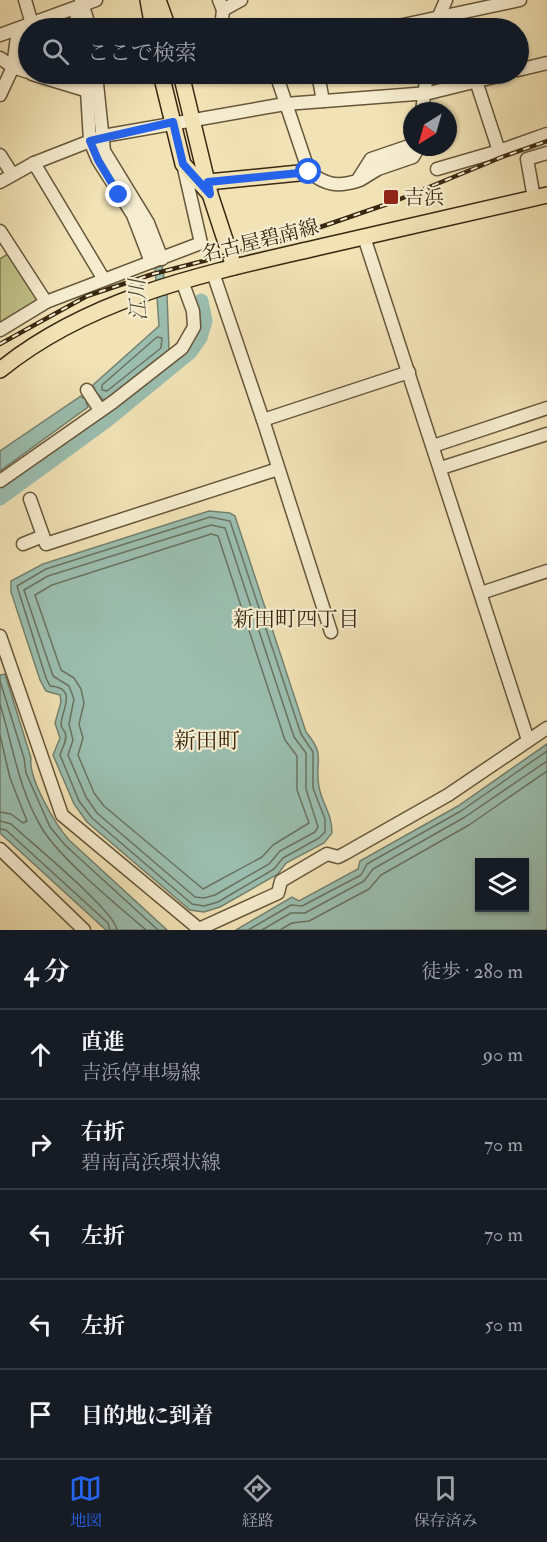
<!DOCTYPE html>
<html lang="ja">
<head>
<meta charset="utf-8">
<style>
	body { margin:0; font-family:"IM FELL Double Pica","Noto Serif JP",serif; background:#242831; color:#f1f3f6 }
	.controls { position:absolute; right:18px; bottom:18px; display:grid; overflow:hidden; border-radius:0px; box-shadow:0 2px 4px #0004 }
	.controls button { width:54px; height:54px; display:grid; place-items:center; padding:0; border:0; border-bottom:2px solid #363941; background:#171b24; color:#f1f3f6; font:30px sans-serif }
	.compass { position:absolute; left:403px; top:102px; width:54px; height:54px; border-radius:50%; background:#171b24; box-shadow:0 2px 4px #0004; rotate:217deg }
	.stop { position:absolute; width:18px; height:18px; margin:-14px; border:4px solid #2563eb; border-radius:50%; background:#fff }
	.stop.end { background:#2563eb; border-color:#fff; box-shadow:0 2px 6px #0008 }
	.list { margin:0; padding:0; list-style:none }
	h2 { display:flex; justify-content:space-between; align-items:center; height:78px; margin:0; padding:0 24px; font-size:26px }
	h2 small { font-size:20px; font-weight:400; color:#9ea1a6 }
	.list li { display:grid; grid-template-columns:39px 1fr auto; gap:18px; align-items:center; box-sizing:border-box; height:90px; padding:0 24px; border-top:2px solid #363941 }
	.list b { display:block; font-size:22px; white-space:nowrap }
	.list p { margin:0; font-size:20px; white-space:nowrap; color:#9ea1a6 }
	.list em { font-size:20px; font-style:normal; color:#9ea1a6 }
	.icon { flex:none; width:33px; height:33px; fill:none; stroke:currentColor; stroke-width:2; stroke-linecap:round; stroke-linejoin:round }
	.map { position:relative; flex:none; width:547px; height:930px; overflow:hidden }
	.search { position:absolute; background:#171b24; box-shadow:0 2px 4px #0004; left:18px; right:18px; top:18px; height:66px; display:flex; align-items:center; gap:15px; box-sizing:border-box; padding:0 21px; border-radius:33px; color:#9ea1a6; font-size:22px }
	.sheet { height:528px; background:#171b24 }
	nav { display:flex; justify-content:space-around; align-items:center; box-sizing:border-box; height:84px; border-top:2px solid #363941; background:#171b24; font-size:16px; color:#9ea1a6 }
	nav a { display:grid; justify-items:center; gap:3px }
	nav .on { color:#2563eb }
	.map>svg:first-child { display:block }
	.green { fill:#c0c289; stroke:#7c754d; stroke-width:1.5 }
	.water { fill:#9bbeb0; stroke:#748270; stroke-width:1.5; fill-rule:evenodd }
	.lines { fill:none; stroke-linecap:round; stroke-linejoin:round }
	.shore { stroke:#6a7360; stroke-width:1.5 }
	.river { stroke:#9bbeb0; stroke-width:15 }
	.minor-casing { stroke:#67573a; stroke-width:15 }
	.major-casing { stroke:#392811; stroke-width:18 }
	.minor { stroke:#f6edd0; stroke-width:12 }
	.major { stroke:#f1e3b6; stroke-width:15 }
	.rail-casing { stroke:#392811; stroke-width:4.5 }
	.rail { stroke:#f6edd0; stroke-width:2; stroke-dasharray:7; stroke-linecap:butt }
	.route { stroke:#2563eb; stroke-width:8 }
	.poi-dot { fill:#8f2418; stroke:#f6edd0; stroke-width:2 }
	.labels { text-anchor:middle; stroke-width:4.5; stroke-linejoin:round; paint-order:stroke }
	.poi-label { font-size:20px; fill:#392811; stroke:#f6edd0; text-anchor:start }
	.street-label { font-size:20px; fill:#392811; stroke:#f6edd0 }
	.water-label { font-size:21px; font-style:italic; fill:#524e39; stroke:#f6edd0 }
	.neighbourhood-label { font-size:21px; fill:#392811; stroke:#f6edd0 }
	.quarter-label { font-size:22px; fill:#392811; stroke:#f6edd0 }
</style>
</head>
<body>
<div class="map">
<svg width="547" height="930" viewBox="0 0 547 930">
	<rect width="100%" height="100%" fill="#f1e3b6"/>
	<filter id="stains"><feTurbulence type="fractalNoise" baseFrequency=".00333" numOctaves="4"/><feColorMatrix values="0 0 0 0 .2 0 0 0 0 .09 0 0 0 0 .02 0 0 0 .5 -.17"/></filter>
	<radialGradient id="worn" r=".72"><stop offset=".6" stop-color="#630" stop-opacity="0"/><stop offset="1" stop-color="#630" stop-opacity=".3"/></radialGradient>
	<polygon class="green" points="9,253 40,300 0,324 0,259"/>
	<g class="water">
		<polygon points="162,266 167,294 169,350 104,401 99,395 86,403 88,407 0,471 0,451 81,396 83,398 95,390 93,385 159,326 155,268"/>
		<path d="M209 511 230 513 235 516 306 732C327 757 314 760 319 787 322 804 332 813 332 833L324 843 286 863 278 874 220 907 204 912 190 910 87 822 74 804 53 755 60 738 55 723 61 702 60 695 46 691 40 680 11 592V581L43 564Z"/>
		<path d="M5 674 31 758C28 778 55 824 69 840L167 930H106L0 833V675Z"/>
		<path d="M547 744V930H236L292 897 299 901 358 869 360 861 458 806ZM480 862H524V908H480Z"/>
	</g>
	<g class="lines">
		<g class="shore">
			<polygon points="157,337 162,338 161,348 107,391 102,390 102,385"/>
			<path d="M210 517 230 521 301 734 313 752V788L325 819V832L319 838 283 858 274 869 218 902 204 906 192 904 92 818 79 801 60 755C62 748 68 740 65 732 63 729 61 728 61 724 62 709 78 688 50 686L46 678 17 586 46 569Z"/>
			<polygon points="211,525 225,528 294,737 306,753 306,789 318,827 315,832 280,851 269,864 215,895 204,898 195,897 97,813 86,797 68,755 73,740 69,724 74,699 69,686 53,676 24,590 48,576"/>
			<polygon points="211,534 218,536 285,740 297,756 297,790 309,823 273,845 262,857 203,889 104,806 94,793 78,755 83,738 79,724 84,703 81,689 74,678 61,670 35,595 52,585"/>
			<polyline points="0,681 24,758 26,773 50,827 65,845 158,930"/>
			<path d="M0 704C13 746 19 792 43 830 62 860 118 906 146 930"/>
			<polyline points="0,735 10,778 27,821 23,823 11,814 0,812"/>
			<path d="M0 821 11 824C29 841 116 912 117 930"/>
			<polyline points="0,829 6,830 108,923 110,930"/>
			<polyline points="248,930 291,905 302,906 361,875 367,864 461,811 547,751"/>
			<polyline points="262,930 291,913 305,913 364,881 373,869 465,817 547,761"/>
			<polyline points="280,930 292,923 309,921 369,889 381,875 469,825 547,771"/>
		</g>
		<g class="river">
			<polyline points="93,103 99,151"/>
			<polyline points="0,498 107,420 190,352 200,338 205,321 201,301"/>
		</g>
		<g class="minor-casing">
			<g id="minor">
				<polyline points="25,0 32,24"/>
				<polyline points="81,0 90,28"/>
				<polyline points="219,0 223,10 221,28"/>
				<polyline points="75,8 79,28"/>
				<polyline points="223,10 241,0"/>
				<polyline points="435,25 446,0"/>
				<polyline points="389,28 520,0"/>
				<polyline points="0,35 96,0"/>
				<polyline points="0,58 13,67 28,72"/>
				<polyline points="518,70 547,63"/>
				<polyline points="32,74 88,91"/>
				<polyline points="86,74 90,141 98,160 133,215 151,262"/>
				<polyline points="96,74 104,151 148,223 162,259"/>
				<path d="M276 74 309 172C326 185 337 187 357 181L371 159 412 145"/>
				<polyline points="318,74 323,101"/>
				<polyline points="476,81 499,151 547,134"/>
				<polyline points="0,95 13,67 18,29"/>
				<polyline points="422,111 427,74"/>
				<polyline points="0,155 12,174"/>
				<polyline points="34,163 103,278"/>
				<polyline points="437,169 499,151"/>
				<polyline points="360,180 378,169 413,157 419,147"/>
				<polyline points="0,182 34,163 103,136 285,104 429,93 506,74"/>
				<polyline points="534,198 527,159 547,153"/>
				<polyline points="0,231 46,302"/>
				<polyline points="364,237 528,740"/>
				<polyline points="213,273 263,420 409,372"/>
				<polyline points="0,330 46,302 201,243 183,164"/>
				<polyline points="87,390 100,410"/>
				<polyline points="263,420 331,632"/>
				<polyline points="433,446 547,408"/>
				<polyline points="441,468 547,434"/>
				<polyline points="0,481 113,402 182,348 194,327 193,311 182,281"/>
				<polyline points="30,499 46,544 278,469"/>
				<polyline points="23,544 43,536"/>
				<polyline points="481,593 547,571"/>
				<polyline points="0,636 62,815 199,929 278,893 281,881 327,854 338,857 344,854 448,795 547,728"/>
				<polyline points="0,849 84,930"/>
			</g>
		</g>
		<g class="major-casing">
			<g id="major">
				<polyline points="148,0 153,28"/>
				<polyline points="158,0 168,28"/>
				<polyline points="161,74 183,164 210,194"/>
				<polyline points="181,74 210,194 234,267"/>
				<polyline points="208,182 309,172"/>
				<path d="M0 370C91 296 208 273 320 247 396 230 471 212 547 195"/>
			</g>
		</g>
		<use href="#minor" class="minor"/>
		<use href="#major" class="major"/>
		<g class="rail-casing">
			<polyline id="rail" points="0,344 87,296 153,274 277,242 393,202 502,157 547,141"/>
		</g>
		<use href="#rail" class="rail"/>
	</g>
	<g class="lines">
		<polyline class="route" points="119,195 98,160 90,141 173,122 183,164 210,194 208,182 309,172"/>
	</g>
	<rect class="poi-dot" x="383" y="189" width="16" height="16" rx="3"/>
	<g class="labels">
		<g class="poi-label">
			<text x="404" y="204">吉浜</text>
		</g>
		<g class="street-label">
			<text transform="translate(260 240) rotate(-14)" y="7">名古屋碧南線</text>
		</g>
		<g class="water-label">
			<text transform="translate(138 300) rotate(-93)" y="7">江川</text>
		</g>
		<g class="neighbourhood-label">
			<text x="296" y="626">新田町四丁目</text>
		</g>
		<g class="quarter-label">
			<text x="207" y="748">新田町</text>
		</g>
	</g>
	<rect width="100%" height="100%" filter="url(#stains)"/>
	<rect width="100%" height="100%" fill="url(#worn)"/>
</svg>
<div class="controls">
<button><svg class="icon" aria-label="layers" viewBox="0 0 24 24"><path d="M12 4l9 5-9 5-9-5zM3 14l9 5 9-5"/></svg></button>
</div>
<svg class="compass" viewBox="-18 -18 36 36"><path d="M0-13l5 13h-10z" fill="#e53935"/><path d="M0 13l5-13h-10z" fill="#9ea1a6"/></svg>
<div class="stop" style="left:309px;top:172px"></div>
<div class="stop end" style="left:119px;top:195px"></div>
<div class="search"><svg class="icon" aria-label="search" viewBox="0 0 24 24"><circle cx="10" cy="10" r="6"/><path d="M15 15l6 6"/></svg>ここで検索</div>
</div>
<section class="sheet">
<h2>4 分<small>徒歩 · 280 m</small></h2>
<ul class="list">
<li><svg class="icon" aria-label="ahead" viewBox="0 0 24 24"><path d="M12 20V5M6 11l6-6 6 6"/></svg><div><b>直進</b><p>吉浜停車場線</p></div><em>90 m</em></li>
<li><svg class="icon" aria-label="right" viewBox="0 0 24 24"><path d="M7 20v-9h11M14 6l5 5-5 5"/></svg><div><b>右折</b><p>碧南高浜環状線</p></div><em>70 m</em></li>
<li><svg class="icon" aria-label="left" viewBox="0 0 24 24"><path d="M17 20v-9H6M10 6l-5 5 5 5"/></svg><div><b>左折</b></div><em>70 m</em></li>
<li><svg class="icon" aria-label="left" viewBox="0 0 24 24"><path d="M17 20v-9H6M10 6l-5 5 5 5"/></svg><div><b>左折</b></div><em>50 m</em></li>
<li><svg class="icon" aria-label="arrive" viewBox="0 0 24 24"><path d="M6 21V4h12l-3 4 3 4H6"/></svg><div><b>目的地に到着</b></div></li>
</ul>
</section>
<nav>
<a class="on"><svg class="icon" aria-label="map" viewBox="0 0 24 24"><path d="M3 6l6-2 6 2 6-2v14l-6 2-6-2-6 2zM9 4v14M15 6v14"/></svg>地図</a>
<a><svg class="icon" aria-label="directions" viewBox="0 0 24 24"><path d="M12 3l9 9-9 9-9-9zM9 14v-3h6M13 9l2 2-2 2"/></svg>経路</a>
<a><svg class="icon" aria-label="saved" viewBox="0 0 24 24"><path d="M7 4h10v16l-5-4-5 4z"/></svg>保存済み</a>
</nav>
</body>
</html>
